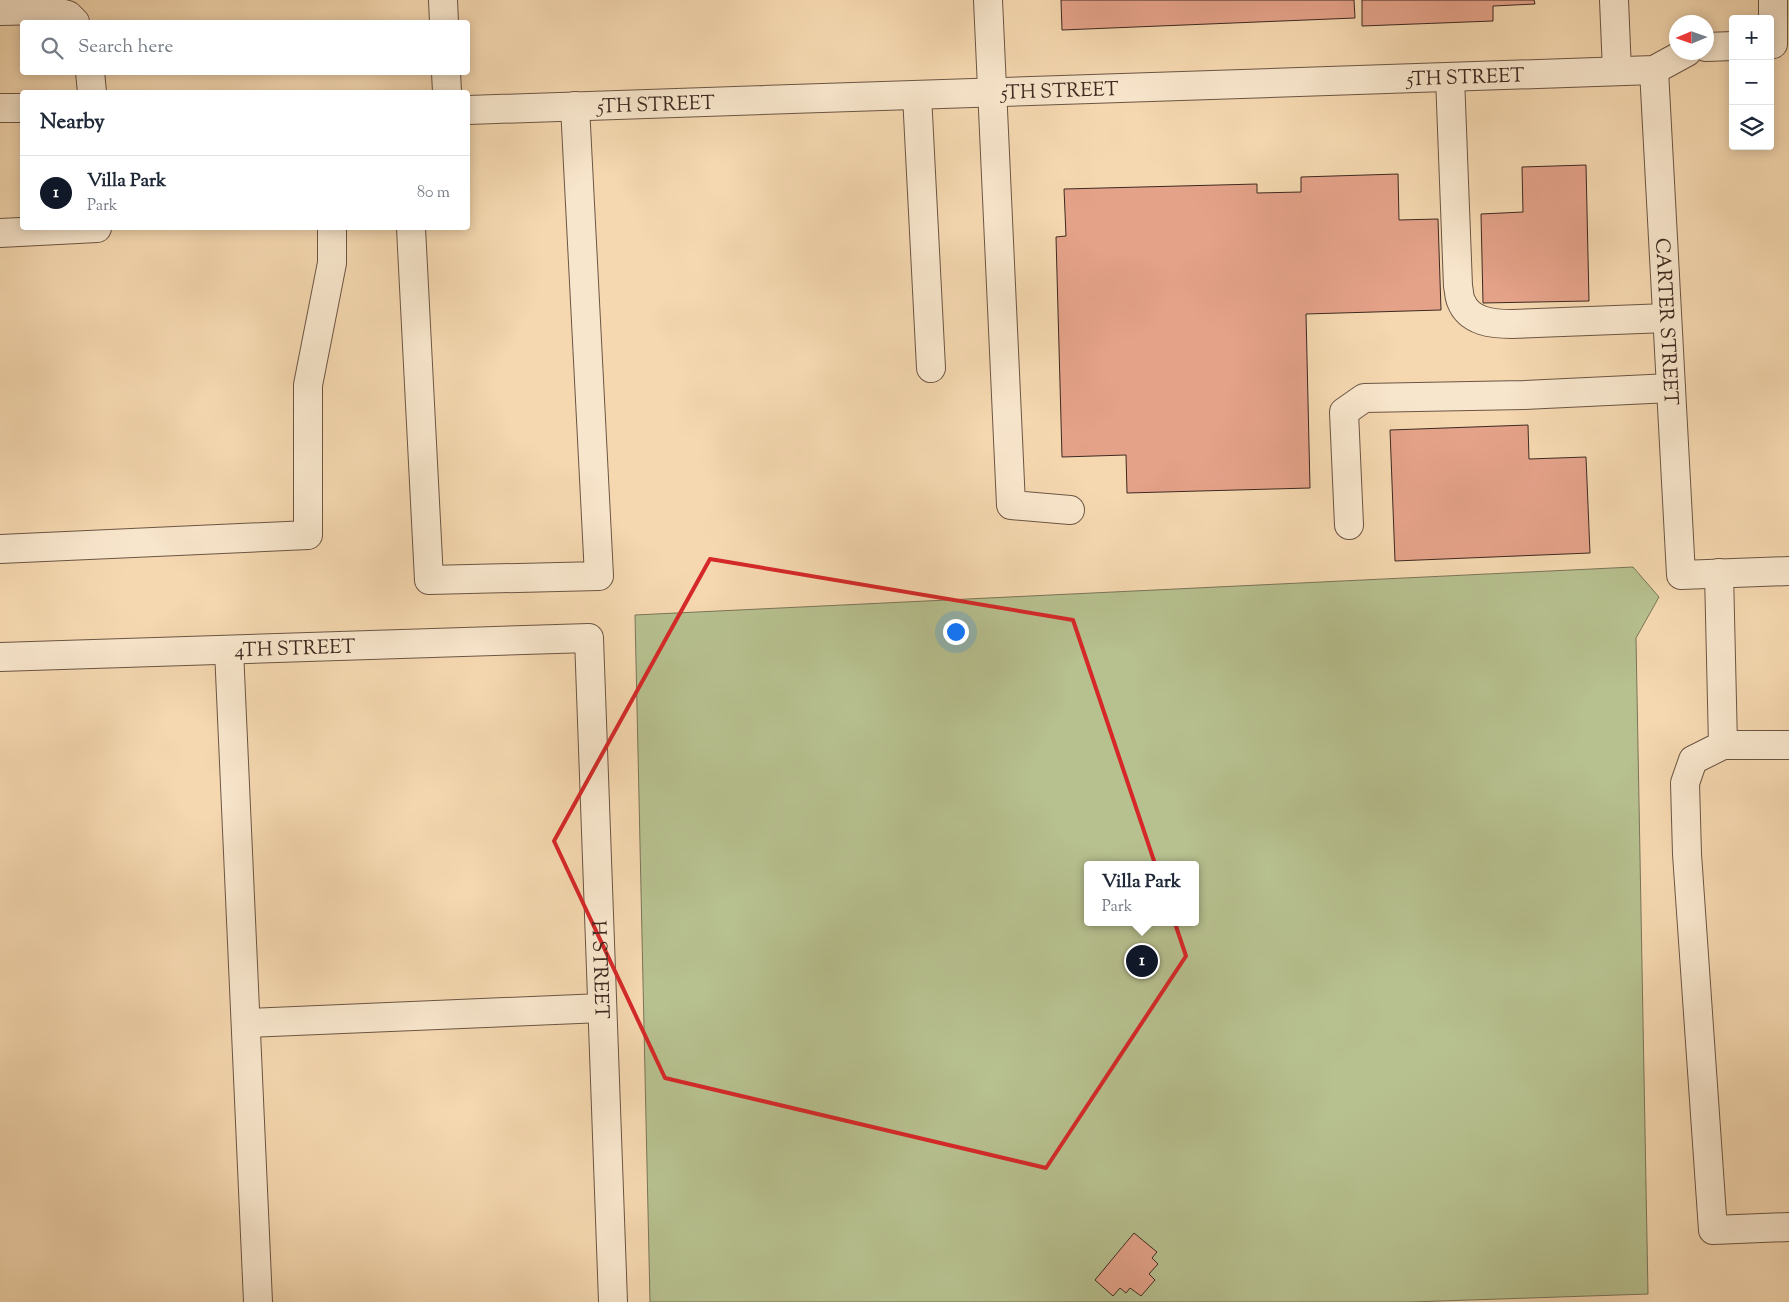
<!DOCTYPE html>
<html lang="en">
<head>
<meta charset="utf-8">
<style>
	body { margin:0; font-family:"Sorts Mill Goudy",serif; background:#f2f2f3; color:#1f2937 }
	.controls { position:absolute; right:15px; top:15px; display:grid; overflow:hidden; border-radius:5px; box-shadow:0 2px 12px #0003 }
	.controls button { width:45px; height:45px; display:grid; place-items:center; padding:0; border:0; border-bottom:1px solid #e0e1e3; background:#fff; color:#1f2937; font:25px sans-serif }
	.compass { position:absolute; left:1669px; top:15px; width:45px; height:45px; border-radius:50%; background:#fff; box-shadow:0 2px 12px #0003; rotate:268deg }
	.you { position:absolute; left:955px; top:631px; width:18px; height:18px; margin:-12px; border:4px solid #fff; border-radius:50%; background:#1a73e8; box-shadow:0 0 0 8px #1a73e833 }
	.badge { display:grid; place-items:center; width:32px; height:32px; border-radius:50%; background:#111827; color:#fff; font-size:16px; font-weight:700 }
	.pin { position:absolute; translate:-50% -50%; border:2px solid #fff; box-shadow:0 1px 5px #0006 }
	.popup { position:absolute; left:1084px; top:861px; width:115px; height:65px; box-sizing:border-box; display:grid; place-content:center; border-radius:5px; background:#fff; filter:drop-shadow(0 1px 4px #0005); font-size:16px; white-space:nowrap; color:#747a83 }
	.popup b { font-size:19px; color:#1f2937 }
	.popup::after { content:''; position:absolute; left:50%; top:100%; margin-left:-10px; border:10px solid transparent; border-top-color:#fff }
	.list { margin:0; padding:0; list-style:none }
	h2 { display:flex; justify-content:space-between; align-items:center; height:65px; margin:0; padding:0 20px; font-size:21px }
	h2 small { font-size:16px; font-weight:400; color:#747a83 }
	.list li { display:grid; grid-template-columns:32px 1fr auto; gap:15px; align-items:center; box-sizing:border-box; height:75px; padding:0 20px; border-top:1px solid #e0e1e3 }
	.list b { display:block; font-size:19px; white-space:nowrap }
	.list p { margin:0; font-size:16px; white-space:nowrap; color:#747a83 }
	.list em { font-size:16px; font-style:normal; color:#747a83 }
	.icon { flex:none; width:28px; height:28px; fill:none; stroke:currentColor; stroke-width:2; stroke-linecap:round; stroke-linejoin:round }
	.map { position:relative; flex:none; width:1789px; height:1302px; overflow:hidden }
	.search { position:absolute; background:#fff; box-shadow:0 2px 12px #0003; left:20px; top:20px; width:450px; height:55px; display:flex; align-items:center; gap:12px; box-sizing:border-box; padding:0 18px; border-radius:5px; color:#747a83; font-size:19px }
	.panel { position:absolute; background:#fff; box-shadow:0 2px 12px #0003; left:20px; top:90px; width:450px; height:140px; border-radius:5px }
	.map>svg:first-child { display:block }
	.green { fill:#b7c08f; stroke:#7a7458; fill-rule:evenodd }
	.building { fill:#e4a289; stroke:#3e2920 }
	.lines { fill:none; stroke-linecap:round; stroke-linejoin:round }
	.minor-casing { stroke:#6c5544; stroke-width:30 }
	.minor { stroke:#f8e6cc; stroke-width:28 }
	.marked { fill:none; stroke:#d62828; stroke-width:4; stroke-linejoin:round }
	.labels { text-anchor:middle; stroke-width:4.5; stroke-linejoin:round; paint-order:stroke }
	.street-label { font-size:20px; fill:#3e2920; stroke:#f8e6cc }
</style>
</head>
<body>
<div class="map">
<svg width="1789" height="1302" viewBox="0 0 1789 1302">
	<rect width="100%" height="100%" fill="#f5d8b0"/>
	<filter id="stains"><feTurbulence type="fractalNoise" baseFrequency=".004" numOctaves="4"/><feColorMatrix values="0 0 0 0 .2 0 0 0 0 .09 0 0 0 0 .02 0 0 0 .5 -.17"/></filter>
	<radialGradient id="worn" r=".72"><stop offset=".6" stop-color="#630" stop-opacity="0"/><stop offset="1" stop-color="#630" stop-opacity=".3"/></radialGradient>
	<path class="green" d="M1633 567 1659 597 1636 638 1648 1294 1411 1302H650L635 615ZM1088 865H1196V922H1088Z"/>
	<g class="building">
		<polygon points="1061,0 1354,0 1355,18 1062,30"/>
		<polygon points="1362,0 1534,0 1535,4 1493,6 1493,21 1362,26"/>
		<polygon points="1586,165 1589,301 1483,303 1481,214 1523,212 1522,167"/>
		<polygon points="1398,174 1399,220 1438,219 1441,310 1306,314 1310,488 1127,493 1126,455 1062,457 1056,237 1066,236 1064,189 1257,184 1257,193 1301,192 1301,177"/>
		<polygon points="1528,425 1529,459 1586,457 1590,553 1395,561 1390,430"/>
		<polygon points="1134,1233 1157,1252 1152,1258 1158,1264 1149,1274 1155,1280 1141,1296 1130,1288 1126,1293 1120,1288 1113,1296 1095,1280"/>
	</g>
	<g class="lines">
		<g class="minor-casing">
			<g id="minor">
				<polyline points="443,0 444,22"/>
				<polyline points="988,0 1011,505 1070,510"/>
				<polyline points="1614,0 1617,71"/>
				<polyline points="0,11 48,10 68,15 75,22"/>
				<polyline points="1770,44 1773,44 1773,0"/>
				<polyline points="1706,47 1733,46"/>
				<path id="s1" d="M1654 70 1681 575 1789 571"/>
				<polyline points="90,72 92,92"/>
				<polyline points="446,72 447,92"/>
				<path d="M1450 77 1458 286C1459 290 1459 297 1461 301 1469 322 1493 324 1512 324L1667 318"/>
				<polyline points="917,95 931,368"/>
				<polyline points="0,108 22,108"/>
				<path id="s2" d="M468 110 1654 70 1687 52"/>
				<polyline points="411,228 429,580 599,576 575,106"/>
				<polyline points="0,233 97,228"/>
				<polyline points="1349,525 1344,412 1364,398 1524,395 1671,388"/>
				<polyline points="0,549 308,535 308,385 332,263 332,228"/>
				<polyline points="1719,573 1723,745 1789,745"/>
				<polyline points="229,650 258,1302"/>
				<path id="s3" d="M0 657 589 638 613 1302"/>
				<polyline points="1723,745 1693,760 1685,783 1687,854 1713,1230 1789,1227"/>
				<polyline points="246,1023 602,1008"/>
			</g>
		</g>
		<use href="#minor" class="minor"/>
	</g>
	<path class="marked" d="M710 559 1073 620 1186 956 1046 1168 665 1078 554 841Z"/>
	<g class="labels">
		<g class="street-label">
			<text dy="7" stroke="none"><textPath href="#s2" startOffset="998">5TH STREET</textPath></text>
			<text dy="7" stroke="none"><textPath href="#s2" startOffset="592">5TH STREET</textPath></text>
			<text dy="7" stroke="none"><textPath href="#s2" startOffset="188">5TH STREET</textPath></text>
			<text dy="7" stroke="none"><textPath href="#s1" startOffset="252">CARTER STREET</textPath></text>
			<text dy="7" stroke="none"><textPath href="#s3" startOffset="295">4TH STREET</textPath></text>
			<text dy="7" stroke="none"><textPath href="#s3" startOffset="921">H STREET</textPath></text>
		</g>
	</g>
	<rect width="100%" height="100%" filter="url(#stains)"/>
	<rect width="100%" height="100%" fill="url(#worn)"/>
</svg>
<div class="controls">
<button>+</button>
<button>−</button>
<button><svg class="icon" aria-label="layers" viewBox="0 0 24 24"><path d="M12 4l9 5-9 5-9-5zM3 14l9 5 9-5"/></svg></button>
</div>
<svg class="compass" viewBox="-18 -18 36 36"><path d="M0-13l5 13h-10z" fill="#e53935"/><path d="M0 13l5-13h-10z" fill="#747a83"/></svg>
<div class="you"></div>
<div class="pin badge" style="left:1142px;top:961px">1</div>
<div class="popup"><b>Villa Park</b>Park</div>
<div class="search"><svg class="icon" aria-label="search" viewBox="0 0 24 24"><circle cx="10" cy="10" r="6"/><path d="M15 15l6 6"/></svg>Search here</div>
<section class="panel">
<h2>Nearby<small></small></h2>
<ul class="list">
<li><span class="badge">1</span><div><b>Villa Park</b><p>Park</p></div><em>80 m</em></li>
</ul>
</section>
</div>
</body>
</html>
